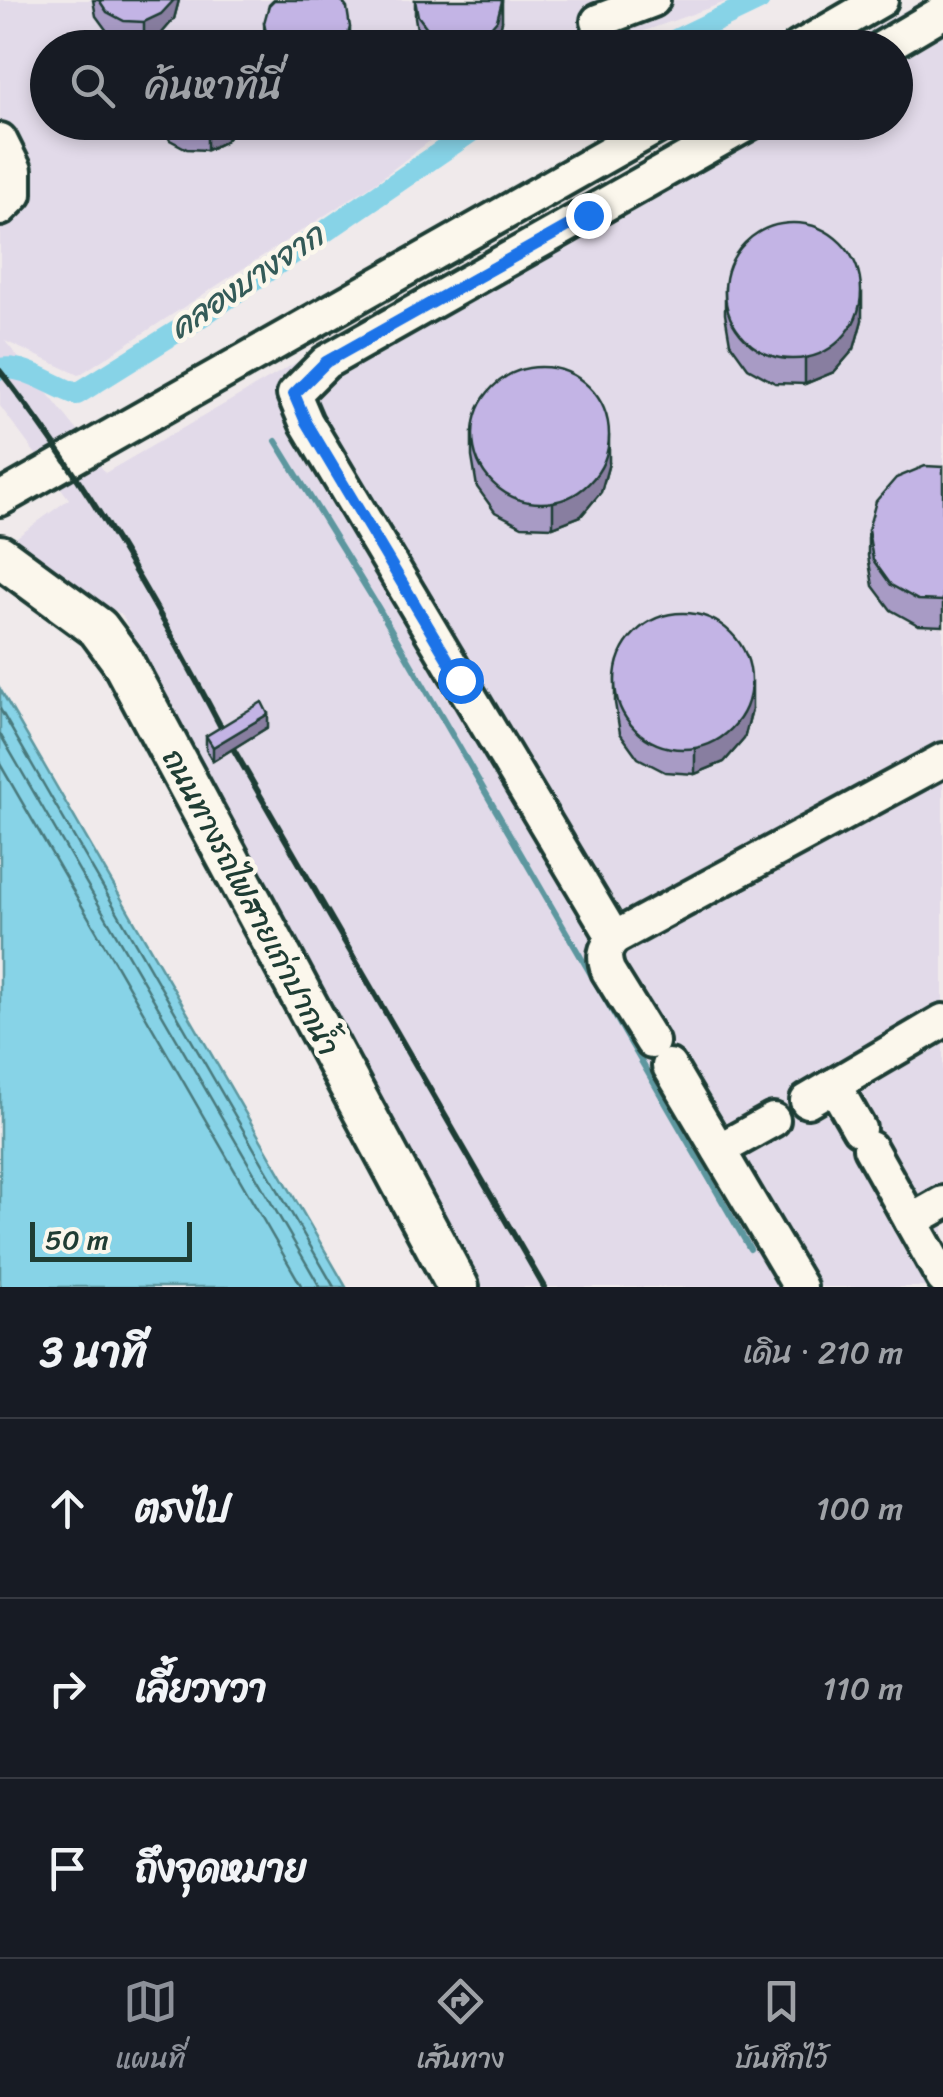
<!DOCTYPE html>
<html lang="th">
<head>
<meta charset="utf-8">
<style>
	body { margin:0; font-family:Sriracha,"Playpen Sans Thai",sans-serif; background:#20242c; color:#f1f3f6 }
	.scale { position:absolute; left:30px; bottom:25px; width:162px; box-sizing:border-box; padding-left:10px; border:5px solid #1f3d34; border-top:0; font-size:28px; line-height:35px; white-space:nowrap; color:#1f3d34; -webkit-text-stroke:8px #fbf7ec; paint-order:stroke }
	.stop { position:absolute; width:30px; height:30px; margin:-22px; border:8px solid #1a73e8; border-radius:50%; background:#fff }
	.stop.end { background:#1a73e8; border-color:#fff; box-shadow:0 2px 10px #0008 }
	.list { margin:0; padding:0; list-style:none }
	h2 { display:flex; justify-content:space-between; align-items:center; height:130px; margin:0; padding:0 40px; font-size:42px }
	h2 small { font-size:32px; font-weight:400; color:#9ea1a6 }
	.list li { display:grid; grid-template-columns:65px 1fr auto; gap:30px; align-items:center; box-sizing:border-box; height:180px; padding:0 40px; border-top:2px solid #363941 }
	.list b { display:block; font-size:38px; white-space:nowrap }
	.list em { font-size:32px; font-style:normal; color:#9ea1a6 }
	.icon { flex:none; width:55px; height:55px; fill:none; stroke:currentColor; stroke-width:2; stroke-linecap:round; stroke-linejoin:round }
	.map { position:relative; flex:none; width:943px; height:1287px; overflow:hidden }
	.search { position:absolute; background:#171b24; box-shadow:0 5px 15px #0003; left:30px; right:30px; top:30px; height:110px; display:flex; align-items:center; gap:25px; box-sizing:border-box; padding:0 35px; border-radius:55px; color:#9ea1a6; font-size:38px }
	.sheet { height:670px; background:#171b24 }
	nav { display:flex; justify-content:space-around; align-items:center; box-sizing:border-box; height:140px; border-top:2px solid #363941; background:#171b24; font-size:28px; color:#9ea1a6 }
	nav a { display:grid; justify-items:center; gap:5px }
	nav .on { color:#8c9099 }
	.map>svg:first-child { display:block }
	.built { fill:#e2dae9 }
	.water { fill:#87d3e7; stroke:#5d979f; stroke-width:2.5 }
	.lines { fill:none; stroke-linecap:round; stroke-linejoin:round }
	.shore { stroke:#49797c; stroke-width:2.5 }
	.stream { stroke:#5d979f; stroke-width:6 }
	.canal { stroke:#87d3e7; stroke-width:22 }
	.minor-casing { stroke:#1f3d34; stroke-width:40 }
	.major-casing { stroke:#1f3d34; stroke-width:48 }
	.minor { stroke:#fbf7ec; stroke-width:32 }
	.major { stroke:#fbf7ec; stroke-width:40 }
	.rail { stroke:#1f3d34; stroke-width:6 }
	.wall { fill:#a89bc5; stroke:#1f3d34; stroke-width:2.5 }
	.shaded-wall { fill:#887ea0; stroke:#1f3d34; stroke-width:2.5 }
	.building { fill:#c3b4e5; stroke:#1f3d34; stroke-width:2.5 }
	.route { stroke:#1a73e8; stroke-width:12 }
	.labels { text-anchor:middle; stroke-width:9; stroke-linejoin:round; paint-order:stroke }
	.street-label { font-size:30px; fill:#1f3d34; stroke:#fbf7ec }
	.water-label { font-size:32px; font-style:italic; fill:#345b58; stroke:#fbf7ec }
</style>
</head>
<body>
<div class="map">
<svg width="943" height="1287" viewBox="0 0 943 1287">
	<rect width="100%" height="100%" fill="#f0eaeb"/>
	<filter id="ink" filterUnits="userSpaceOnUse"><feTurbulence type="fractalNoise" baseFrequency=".01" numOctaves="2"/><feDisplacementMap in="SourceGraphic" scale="20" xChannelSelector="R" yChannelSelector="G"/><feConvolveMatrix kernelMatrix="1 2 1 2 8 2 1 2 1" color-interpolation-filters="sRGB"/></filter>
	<g filter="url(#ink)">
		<polygon class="built" points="0,0 731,0 600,47 48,48 48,122 453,123 375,183 79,375 5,341 78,431 105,473 711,123 896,122 896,48 841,47 923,0 943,0 943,1287 473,1287 122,615 6,545 69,499 0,406"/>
		<polygon class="water" points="0,689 346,1287 0,1287"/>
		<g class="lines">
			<g class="shore">
				<polyline points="0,709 334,1287"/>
				<polyline points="0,734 320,1287"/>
				<polyline points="0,764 302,1287"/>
			</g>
			<polyline class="stream" points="276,441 378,607 750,1249"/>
			<g class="canal">
				<polyline points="659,48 759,0"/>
				<path d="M0 369C25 364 52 386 77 394L197 319 485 122"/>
			</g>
			<g class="minor-casing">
				<g id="minor">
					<polyline points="598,21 653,0"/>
					<polyline points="798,48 881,0"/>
					<polyline points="882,48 943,12"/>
					<polyline points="751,122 326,362 294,394 306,422 614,938 943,760"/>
					<polyline points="0,140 15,170 15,194 0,209"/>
					<polyline points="0,499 665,122"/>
					<path d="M614 938C604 949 603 957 608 971L652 1042"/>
					<polyline points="669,1066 800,1287"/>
					<polyline points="834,1085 859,1129"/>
					<polyline points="807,1101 943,1021"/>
					<polyline points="870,1148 943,1278"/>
					<polyline points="719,1150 773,1120"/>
					<polyline points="911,1221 943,1203"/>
				</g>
			</g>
			<g class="major-casing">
				<polyline id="major" points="0,556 98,628 121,659 458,1287"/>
			</g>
			<use href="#minor" class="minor"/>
			<use href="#major" class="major"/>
			<path class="rail" d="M0 371C87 481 158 607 223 731L544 1287"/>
		</g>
		<g class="wall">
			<polygon points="93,0 179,0 174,19 161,34 144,41 124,40 107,31 96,16"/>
			<polygon points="415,0 502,21 497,40 490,48 426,48 418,36 415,17"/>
			<polygon points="264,23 350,48 265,48"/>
			<polygon points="159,122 239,122 237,128 224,142 207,150 187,149 170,140"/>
			<polygon points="725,288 862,320 854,349 834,372 805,384 775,383 748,368 730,343 725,314"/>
			<polygon points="472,432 609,463 601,492 581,516 553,527 522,526 495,512 477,487 472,457"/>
			<polygon points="943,467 943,626 918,625 891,610 873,586 868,556 868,530"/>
			<polygon points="615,678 752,709 744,739 724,762 695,774 665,772 638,758 620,733 615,703"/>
			<polygon points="268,727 213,761 206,750 206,736"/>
		</g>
		<g class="shaded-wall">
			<polygon points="174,0 179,0 174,19 161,34 144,41 144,22"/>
			<polygon points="502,1 502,21 497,40 490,48 466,48 466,42"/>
			<polygon points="350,27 350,48 344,48"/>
			<polygon points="224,122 239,122 237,128 224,142 207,150 207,130"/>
			<polygon points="862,294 862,320 854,349 834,372 805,384 805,358"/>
			<polygon points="609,438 609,463 601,492 581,516 553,527 553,502"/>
			<polygon points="752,684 752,709 744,739 724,762 695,774 695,748"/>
			<polygon points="268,714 268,727 213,761 213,747"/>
		</g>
		<g class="building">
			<polygon points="99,0 174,0 161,14 144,22 124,21 107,12"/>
			<polygon points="274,0 341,0 347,8 350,27 345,46 344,48 272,48 268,42 264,23 269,5"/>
			<polygon points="415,0 502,0 502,1 497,20 484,35 466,42 447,41 430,32 418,16"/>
			<polygon points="191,46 211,46 213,48 187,48"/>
			<polygon points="174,122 224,122 207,130 187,129"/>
			<circle cx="793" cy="291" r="68"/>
			<circle cx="541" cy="435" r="68"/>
			<polygon points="925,466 943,467 943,601 918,600 891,585 873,560 868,530 876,501 896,478"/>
			<circle cx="683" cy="681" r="68"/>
			<polygon points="262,702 268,714 213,747 206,736"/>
		</g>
	</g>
	<g class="lines" filter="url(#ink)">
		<polyline class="route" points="460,680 306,422 294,394 326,362 588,215"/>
	</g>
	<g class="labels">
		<g class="street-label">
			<text transform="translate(251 902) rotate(62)" y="10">ถนนทางรถไฟสายเก่าปากน้ำ</text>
		</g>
		<g class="water-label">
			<text transform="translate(246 281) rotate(-34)" y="11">คลองบางจาก</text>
		</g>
	</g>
</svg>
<div class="scale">50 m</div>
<div class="stop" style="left:460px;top:680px"></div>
<div class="stop end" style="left:588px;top:215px"></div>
<div class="search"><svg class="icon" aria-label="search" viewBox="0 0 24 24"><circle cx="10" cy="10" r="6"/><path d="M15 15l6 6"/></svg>ค้นหาที่นี่</div>
</div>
<section class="sheet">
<h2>3 นาที<small>เดิน · 210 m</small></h2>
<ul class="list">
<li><svg class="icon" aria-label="ahead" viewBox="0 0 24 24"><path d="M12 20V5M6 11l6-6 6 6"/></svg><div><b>ตรงไป</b></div><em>100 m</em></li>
<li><svg class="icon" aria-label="right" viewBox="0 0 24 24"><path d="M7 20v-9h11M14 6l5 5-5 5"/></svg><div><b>เลี้ยวขวา</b></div><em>110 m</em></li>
<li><svg class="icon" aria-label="arrive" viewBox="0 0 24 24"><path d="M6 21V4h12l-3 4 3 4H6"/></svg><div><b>ถึงจุดหมาย</b></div></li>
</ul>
</section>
<nav>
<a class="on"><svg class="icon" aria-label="map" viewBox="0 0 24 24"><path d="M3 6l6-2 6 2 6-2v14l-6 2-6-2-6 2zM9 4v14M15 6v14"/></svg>แผนที่</a>
<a><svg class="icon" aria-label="directions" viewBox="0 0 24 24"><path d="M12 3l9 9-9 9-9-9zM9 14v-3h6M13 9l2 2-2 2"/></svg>เส้นทาง</a>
<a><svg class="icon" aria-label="saved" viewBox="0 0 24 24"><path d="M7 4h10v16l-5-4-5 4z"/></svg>บันทึกไว้</a>
</nav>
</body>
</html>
